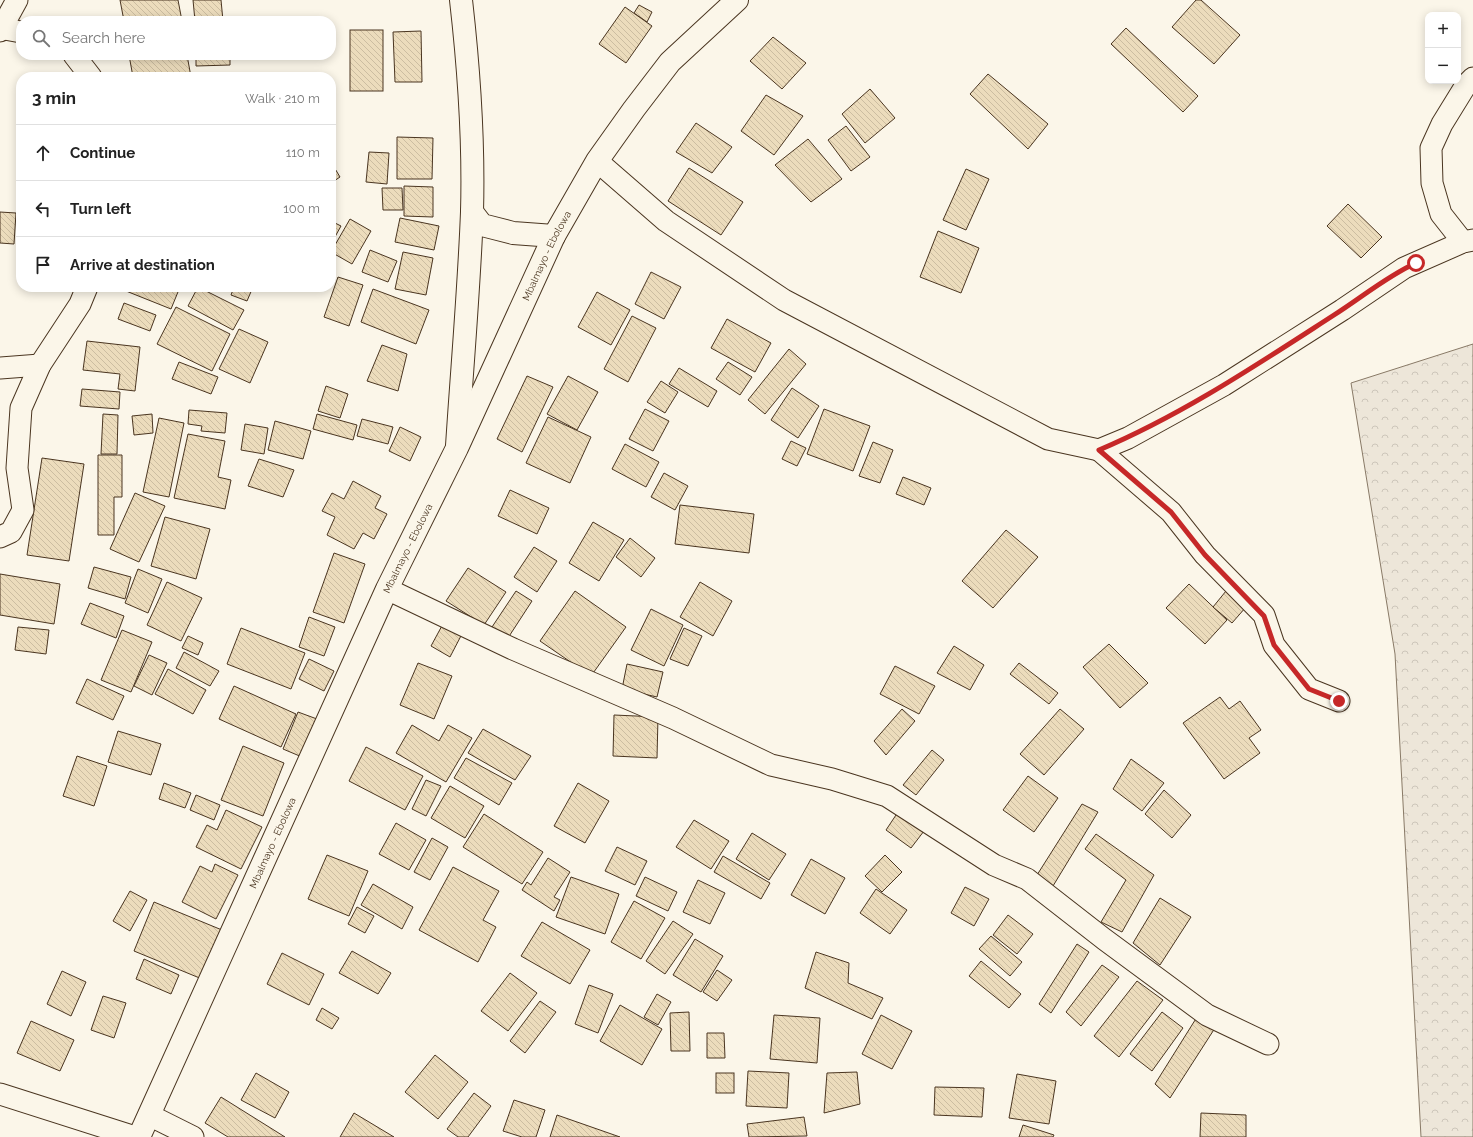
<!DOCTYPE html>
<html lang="en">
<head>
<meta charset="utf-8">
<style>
	body { margin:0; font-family:Raleway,sans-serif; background:#f2f2f2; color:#222 }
	.controls { position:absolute; right:12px; top:12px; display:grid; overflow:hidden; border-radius:8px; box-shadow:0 2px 10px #0003 }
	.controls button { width:36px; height:36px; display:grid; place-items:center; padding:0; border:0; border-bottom:1px solid #e0e0e0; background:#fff; color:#222; font:20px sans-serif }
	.stop { position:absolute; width:12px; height:12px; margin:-9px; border:3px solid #c62828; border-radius:50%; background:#fff }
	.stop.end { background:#c62828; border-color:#fff; box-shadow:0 1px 4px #0008 }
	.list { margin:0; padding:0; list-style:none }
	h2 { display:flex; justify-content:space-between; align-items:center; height:52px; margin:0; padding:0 16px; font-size:17px }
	h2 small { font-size:13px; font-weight:400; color:#767676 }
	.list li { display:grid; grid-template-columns:26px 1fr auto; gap:12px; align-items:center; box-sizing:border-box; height:56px; padding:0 16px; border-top:1px solid #e0e0e0 }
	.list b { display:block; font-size:15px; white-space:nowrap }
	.list em { font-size:13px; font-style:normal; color:#767676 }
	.icon { flex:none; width:22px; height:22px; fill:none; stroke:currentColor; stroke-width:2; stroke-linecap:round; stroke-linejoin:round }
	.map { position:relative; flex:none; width:1473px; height:1137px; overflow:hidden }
	.search { position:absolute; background:#fff; box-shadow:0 2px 10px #0003; left:16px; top:16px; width:320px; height:44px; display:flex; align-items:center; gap:10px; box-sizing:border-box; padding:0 14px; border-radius:16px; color:#767676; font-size:15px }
	.panel { position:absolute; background:#fff; box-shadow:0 2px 10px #0003; left:16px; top:72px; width:320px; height:220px; border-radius:16px }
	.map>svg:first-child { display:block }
	.forest { fill:url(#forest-crowns); stroke:#887966 }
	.building { fill:url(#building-back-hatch); stroke:#4a3520 }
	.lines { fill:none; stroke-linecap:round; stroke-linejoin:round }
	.minor-casing { stroke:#4a3520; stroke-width:23 }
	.primary-casing { stroke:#4a3520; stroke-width:24 }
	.trunk-casing { stroke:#4a3520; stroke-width:24 }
	.minor { stroke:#fbf6e9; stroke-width:21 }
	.primary { stroke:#fbf6e9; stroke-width:22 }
	.trunk { stroke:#fbf6e9; stroke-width:22 }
	.route { stroke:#c62828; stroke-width:5 }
	.labels { text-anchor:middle; stroke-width:3; stroke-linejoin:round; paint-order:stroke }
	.street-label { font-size:10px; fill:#4a3520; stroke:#fbf6e9 }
</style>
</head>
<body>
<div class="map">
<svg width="1473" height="1137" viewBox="0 0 1473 1137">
	<defs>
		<pattern id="forest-crowns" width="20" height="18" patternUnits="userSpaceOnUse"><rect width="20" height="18" fill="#ede6d9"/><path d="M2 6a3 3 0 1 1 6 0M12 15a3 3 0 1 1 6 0" fill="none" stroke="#cdc6ba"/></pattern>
		<pattern id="building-back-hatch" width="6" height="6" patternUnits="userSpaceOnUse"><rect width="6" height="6" fill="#ecdcbc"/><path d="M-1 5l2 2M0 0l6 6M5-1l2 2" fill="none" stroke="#ccbda1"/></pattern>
	</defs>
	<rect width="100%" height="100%" fill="#fbf6e9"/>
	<polygon class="forest" points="1473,344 1473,1137 1421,1137 1395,654 1351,383"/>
	<g class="building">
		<polygon points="120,0 178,0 182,21 124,21"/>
		<polygon points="193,0 221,0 223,21 195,21"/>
		<polygon points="1196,0 1201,0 1240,35 1214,64 1172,27"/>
		<polygon points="639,5 652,12 647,22 634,13"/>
		<polygon points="625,7 652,26 626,63 599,44"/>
		<polygon points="1126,28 1198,96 1183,112 1111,44"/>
		<rect x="350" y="30" width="33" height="61"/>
		<polygon points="421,31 422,82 395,82 393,32"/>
		<polygon points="773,37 806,63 782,89 750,61"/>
		<polygon points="129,55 187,55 191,77 133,77"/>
		<polygon points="196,55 230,55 230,65 196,66"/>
		<polygon points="988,74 1048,124 1028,149 970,94"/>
		<polygon points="870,89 895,118 865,143 842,114"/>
		<polygon points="766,95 803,116 774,155 741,131"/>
		<polygon points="696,123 732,147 712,173 676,152"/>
		<polygon points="846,126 870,157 851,171 828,140"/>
		<polygon points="397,137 433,138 432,179 397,179"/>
		<polygon points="808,139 842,179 811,202 775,165"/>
		<polygon points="369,152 389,153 387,184 366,182"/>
		<polygon points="331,162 340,177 331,183"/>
		<polygon points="689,168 743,202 721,235 668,201"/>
		<polygon points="966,169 989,179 966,230 943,220"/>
		<polygon points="404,186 433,187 433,217 404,216"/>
		<polygon points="382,188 402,188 403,210 383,210"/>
		<polygon points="1348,204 1382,237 1361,258 1327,226"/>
		<polygon points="0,212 16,213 14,244 0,243"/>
		<polygon points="400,218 439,226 434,250 395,242"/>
		<polygon points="350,219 371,231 352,264 331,252"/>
		<polygon points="331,221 341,226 331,244"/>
		<polygon points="938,231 979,248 961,293 920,277"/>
		<polygon points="370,250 397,261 388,282 362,272"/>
		<polygon points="403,252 433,258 426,295 395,289"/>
		<polygon points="651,272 681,287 664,319 635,304"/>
		<polygon points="338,277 363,285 349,326 324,317"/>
		<polygon points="122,287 180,287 171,309 121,289"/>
		<polygon points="198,287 244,310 233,330 188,306"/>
		<polygon points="234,287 253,287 247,301 231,295"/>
		<polygon points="373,289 429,310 416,344 361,322"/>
		<polygon points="597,292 630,310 611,345 578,327"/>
		<polygon points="124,303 156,315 150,331 118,319"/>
		<polygon points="176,307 230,334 212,371 157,344"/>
		<polygon points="632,316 656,328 628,382 604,369"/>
		<polygon points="727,319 771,343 755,372 711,348"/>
		<polygon points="239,329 268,342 250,383 219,369"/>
		<polygon points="87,341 140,347 135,391 118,389 120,374 83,370"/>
		<polygon points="382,345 407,354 398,391 367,381"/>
		<polygon points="789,349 806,364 765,414 748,400"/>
		<polygon points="179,362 218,377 211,394 172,379"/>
		<polygon points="728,362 752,377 740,395 716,379"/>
		<polygon points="679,368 717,391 708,407 669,384"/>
		<polygon points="527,376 553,387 522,452 497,439"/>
		<polygon points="568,376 598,392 577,430 547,414"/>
		<polygon points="661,381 678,392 665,413 647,402"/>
		<polygon points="326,386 348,394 340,418 318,411"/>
		<polygon points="792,388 819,406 798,438 771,420"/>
		<polygon points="82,389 120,392 119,409 80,406"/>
		<polygon points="645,409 669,421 653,451 629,439"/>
		<polygon points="824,409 870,426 853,471 807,454"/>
		<polygon points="189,410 227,413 225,433 201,431 202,426 188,424"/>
		<polygon points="103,414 118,415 117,454 101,454"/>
		<polygon points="152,414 153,433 134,435 132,416"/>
		<polygon points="317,414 357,425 353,440 313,429"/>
		<polygon points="548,417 591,437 570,483 526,463"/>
		<polygon points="159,418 184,423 169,497 143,492"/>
		<polygon points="362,419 393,427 388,444 357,436"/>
		<polygon points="275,421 311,431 303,459 268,450"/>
		<polygon points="245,424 268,428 264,454 241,450"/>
		<polygon points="400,427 421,437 410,461 389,451"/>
		<polygon points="188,434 225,441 218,477 231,480 225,509 174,498"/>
		<polygon points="791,441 806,448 797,466 782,459"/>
		<polygon points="873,442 893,450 880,483 859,476"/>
		<polygon points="625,444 659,462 646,487 612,469"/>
		<polygon points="98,455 122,455 122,497 114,497 114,535 98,535"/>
		<polygon points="42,458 84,464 69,561 27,555"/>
		<polygon points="259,459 294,470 283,497 248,486"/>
		<polygon points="664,473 688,486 675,510 651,497"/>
		<polygon points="903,477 931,488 924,505 896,494"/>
		<polygon points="353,481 381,496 375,508 387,514 374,539 363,533 354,549 327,535 335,517 322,511 332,493 344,499"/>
		<polygon points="510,490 549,508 537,534 498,516"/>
		<polygon points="135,493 165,506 139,562 110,549"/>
		<polygon points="680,505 754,514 749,553 675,544"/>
		<polygon points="165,517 210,529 196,579 151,566"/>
		<polygon points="593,522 624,540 599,581 569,563"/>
		<polygon points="1006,530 1038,557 993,608 962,581"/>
		<polygon points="630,538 655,558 641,577 616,557"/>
		<polygon points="534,547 557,561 537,592 514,577"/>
		<polygon points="334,553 365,564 344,623 313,612"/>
		<polygon points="94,567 131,577 125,599 88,588"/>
		<polygon points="468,568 506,592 484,625 446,601"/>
		<polygon points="138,569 162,579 148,613 125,603"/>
		<polygon points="0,574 60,584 54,624 0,615"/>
		<polygon points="167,582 202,598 181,641 147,625"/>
		<polygon points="700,582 732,601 713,636 680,617"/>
		<polygon points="1189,584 1227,620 1205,644 1166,608"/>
		<polygon points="516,591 532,601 506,641 490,630"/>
		<polygon points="575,591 626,627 591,676 540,641"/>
		<polygon points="1226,591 1246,607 1232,623 1213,607"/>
		<polygon points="90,603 124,616 116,638 81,624"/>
		<polygon points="651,609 683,625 664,666 631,650"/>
		<polygon points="309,617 335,627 324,656 299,647"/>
		<polygon points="444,622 463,632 450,657 431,646"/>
		<polygon points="18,627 49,630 46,654 15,650"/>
		<polygon points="241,628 305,653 291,689 227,664"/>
		<polygon points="684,628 702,636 688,666 670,659"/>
		<polygon points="122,630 152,642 131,692 101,680"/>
		<polygon points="188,636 203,643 198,655 182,648"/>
		<polygon points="1109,644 1148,683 1120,708 1083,667"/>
		<polygon points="954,646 984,665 970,690 937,673"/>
		<polygon points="184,652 219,671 210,686 176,668"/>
		<polygon points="149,655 167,663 152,695 134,686"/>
		<polygon points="309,659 334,671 324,691 299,679"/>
		<polygon points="418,663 452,676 434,719 400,705"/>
		<polygon points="1019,663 1058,693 1049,704 1010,674"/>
		<polygon points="627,664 663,672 657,697 622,689"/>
		<polygon points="895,666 935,686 919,714 880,694"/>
		<polygon points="168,669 206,690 193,714 155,694"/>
		<polygon points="87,679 124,696 113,720 76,703"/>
		<polygon points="234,686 296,714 281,747 219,719"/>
		<polygon points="1220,697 1229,709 1240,701 1261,730 1249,738 1260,753 1224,779 1183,723"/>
		<polygon points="902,709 915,721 886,755 874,741"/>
		<polygon points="1060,709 1084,729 1044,775 1020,754"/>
		<polygon points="298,712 317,719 302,757 283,749"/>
		<polygon points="614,715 658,717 657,758 613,756"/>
		<polygon points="412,725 439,741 448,725 472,738 446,782 396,753"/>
		<polygon points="483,729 531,756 515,780 468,753"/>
		<polygon points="118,731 161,744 151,775 108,762"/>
		<polygon points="243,746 284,763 263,816 221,800"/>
		<polygon points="366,747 423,776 405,810 349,781"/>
		<polygon points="932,750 944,760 916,795 903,785"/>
		<polygon points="77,756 107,766 94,806 63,796"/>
		<polygon points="466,758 512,783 499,805 454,778"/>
		<polygon points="1131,759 1164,783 1142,811 1113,789"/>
		<polygon points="1028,776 1058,798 1034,832 1003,810"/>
		<polygon points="426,780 441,786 426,816 412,809"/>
		<polygon points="164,783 191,793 185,808 159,799"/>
		<polygon points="578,783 609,801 585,843 554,826"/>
		<polygon points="450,786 484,806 465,838 431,818"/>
		<polygon points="1164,790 1191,815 1172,838 1145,814"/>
		<polygon points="196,795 220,805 214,820 190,810"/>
		<polygon points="1082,804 1098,812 1053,886 1037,875"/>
		<polygon points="226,810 262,827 241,869 196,847 207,825 217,830"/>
		<polygon points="898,812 924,831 911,848 886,830"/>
		<polygon points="484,814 543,852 522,884 463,847"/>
		<polygon points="694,820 729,841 711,869 676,847"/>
		<polygon points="396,823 426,840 409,870 379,854"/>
		<polygon points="752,833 786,854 769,880 736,859"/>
		<polygon points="1096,834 1154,875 1122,932 1101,922 1126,880 1085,849"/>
		<polygon points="432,838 448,847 430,880 414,872"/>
		<polygon points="617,847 647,861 635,885 605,871"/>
		<polygon points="327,855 368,871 349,916 308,899"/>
		<polygon points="885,855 902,872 882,892 865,876"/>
		<polygon points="723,856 770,883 761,899 714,872"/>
		<polygon points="548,858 570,872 554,897 560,900 554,911 522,890 527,882 531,885"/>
		<polygon points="811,859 845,878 825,914 791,895"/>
		<polygon points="215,864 238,875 216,919 182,902 200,866 212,872"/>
		<polygon points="453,867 499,891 483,920 496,927 478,962 419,930"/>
		<polygon points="571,877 619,894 605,934 556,917"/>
		<polygon points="645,877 677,892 668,911 636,896"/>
		<polygon points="698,880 725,893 710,924 683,912"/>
		<polygon points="373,884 413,907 402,929 361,905"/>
		<polygon points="965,887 989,899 974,926 951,913"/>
		<polygon points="876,889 907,910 890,934 860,913"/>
		<polygon points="130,891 147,900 130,931 113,921"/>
		<polygon points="1160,898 1191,917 1160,965 1133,943"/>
		<polygon points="634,901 665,918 641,959 611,942"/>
		<polygon points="154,902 222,930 202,979 134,951"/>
		<polygon points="357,907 374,916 365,933 348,924"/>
		<polygon points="1008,915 1033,934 1017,954 993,935"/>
		<polygon points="673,921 693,934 665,974 646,961"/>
		<polygon points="542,922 590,950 570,984 521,956"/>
		<polygon points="991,936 1022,962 1010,976 979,949"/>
		<polygon points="695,939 723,956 701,992 673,975"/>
		<polygon points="1077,944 1089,952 1051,1013 1039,1004"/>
		<polygon points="352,951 391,973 378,994 339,973"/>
		<polygon points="816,952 849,963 848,983 883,998 872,1019 805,988"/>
		<polygon points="282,953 324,974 309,1005 267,984"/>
		<polygon points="144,959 179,975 171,994 136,979"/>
		<polygon points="981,961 1021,994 1009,1008 969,976"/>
		<polygon points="1102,965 1119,977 1081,1026 1066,1012"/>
		<polygon points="717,970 732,980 717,1001 703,992"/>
		<polygon points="62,971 86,982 71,1016 47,1004"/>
		<polygon points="510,973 537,993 508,1031 481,1011"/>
		<polygon points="1137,981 1163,1000 1119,1057 1094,1036"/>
		<polygon points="589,985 613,994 598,1033 575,1024"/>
		<polygon points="657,994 671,1002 658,1025 644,1017"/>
		<polygon points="103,996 126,1003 114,1038 91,1030"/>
		<polygon points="540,1001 556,1012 525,1053 510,1041"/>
		<polygon points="620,1005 662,1029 642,1065 600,1041"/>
		<polygon points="322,1008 339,1018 332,1029 316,1020"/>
		<polygon points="689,1012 690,1051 671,1051 670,1013"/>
		<polygon points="1162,1012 1183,1028 1152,1071 1130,1054"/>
		<polygon points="774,1015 820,1018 817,1063 770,1059"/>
		<polygon points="881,1015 912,1031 892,1069 862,1054"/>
		<polygon points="1197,1017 1215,1028 1170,1098 1155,1084"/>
		<polygon points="31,1021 74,1040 60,1071 17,1053"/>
		<polygon points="707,1033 724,1033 725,1058 707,1058"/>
		<polygon points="435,1055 468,1082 438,1119 405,1092"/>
		<polygon points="748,1071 789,1073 787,1108 746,1106"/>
		<polygon points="857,1072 860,1104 824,1113 827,1073"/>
		<polygon points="256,1073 289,1092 275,1118 241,1100"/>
		<rect x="716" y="1073" width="18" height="20"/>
		<polygon points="1017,1074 1056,1081 1049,1124 1009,1118"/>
		<polygon points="935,1087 984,1088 982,1117 934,1115"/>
		<polygon points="474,1093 491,1106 468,1137 458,1137 447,1129"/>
		<polygon points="221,1097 285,1137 228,1137 205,1123"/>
		<polygon points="514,1100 545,1110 536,1137 522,1137 503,1131"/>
		<polygon points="354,1113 394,1137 340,1137"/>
		<polygon points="1201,1113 1246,1115 1246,1137 1200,1137"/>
		<polygon points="557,1115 620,1137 550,1137"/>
		<polygon points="804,1117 807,1136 749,1137 747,1124"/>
		<polygon points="1023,1125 1054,1135 1053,1137 1019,1137"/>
	</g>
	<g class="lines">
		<g class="minor-casing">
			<g id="minor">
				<polyline points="0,28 21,32"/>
				<polyline points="0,31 17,0"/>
				<polyline points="74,55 91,77"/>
				<polyline points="597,161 666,221 784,300 1048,439 1099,450 1128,438 1224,385 1342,310 1404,268 1463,242 1473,240"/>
				<polyline points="1463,242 1441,214 1432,183 1431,148 1442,124 1466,85 1473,78"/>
				<polyline points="0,368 40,365"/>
				<polyline points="1099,450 1171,512 1205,555 1264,615 1274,645 1309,689 1339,701"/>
				<polyline points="0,537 11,532 23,510 17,468 21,408 40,365 80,304 87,287"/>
				<polyline points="387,589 513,649 673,718 771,765 832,779 887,796 994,865 1027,879 1104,939 1207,1015 1268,1044"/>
				<polyline points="0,1094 135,1137"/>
				<polyline points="149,1115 193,1137"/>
			</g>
		</g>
		<g class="primary-casing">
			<path id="primary" d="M457 446C462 368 469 290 472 212 474 141 469 70 461 0"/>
		</g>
		<g class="trunk-casing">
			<g id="trunk">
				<polyline points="472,212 482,225 513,233 554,236"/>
				<path id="s1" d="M139 1137 387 589 457 448 554 236 597 161 634 109 670 62 737 0"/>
			</g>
		</g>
		<use href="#minor" class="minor"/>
		<use href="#primary" class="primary"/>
		<use href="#trunk" class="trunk"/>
	</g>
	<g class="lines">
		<path class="route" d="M1339 701 1309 689 1274 645 1264 616 1205 555 1171 512 1099 450C1182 415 1258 364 1334 315 1361 298 1387 276 1416 263"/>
	</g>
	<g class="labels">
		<g class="street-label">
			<text dy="4" stroke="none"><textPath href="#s1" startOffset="971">Mbalmayo - Ebolowa</textPath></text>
			<text dy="4" stroke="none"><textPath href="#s1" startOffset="647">Mbalmayo - Ebolowa</textPath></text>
			<text dy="4" stroke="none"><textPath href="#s1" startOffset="323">Mbalmayo - Ebolowa</textPath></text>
		</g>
	</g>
</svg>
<div class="controls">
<button>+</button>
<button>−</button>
</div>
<div class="stop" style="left:1416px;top:263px"></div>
<div class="stop end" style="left:1339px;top:701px"></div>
<div class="search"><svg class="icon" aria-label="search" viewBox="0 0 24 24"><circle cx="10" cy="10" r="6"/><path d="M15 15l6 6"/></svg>Search here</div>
<section class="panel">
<h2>3 min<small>Walk · 210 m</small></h2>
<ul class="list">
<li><svg class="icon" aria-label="ahead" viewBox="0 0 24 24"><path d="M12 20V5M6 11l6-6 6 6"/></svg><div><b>Continue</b></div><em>110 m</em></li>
<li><svg class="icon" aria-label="left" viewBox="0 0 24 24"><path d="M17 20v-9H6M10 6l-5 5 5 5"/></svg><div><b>Turn left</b></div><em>100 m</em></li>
<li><svg class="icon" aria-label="arrive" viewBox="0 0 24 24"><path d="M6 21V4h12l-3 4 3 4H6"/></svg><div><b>Arrive at destination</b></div></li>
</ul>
</section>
</div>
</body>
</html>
